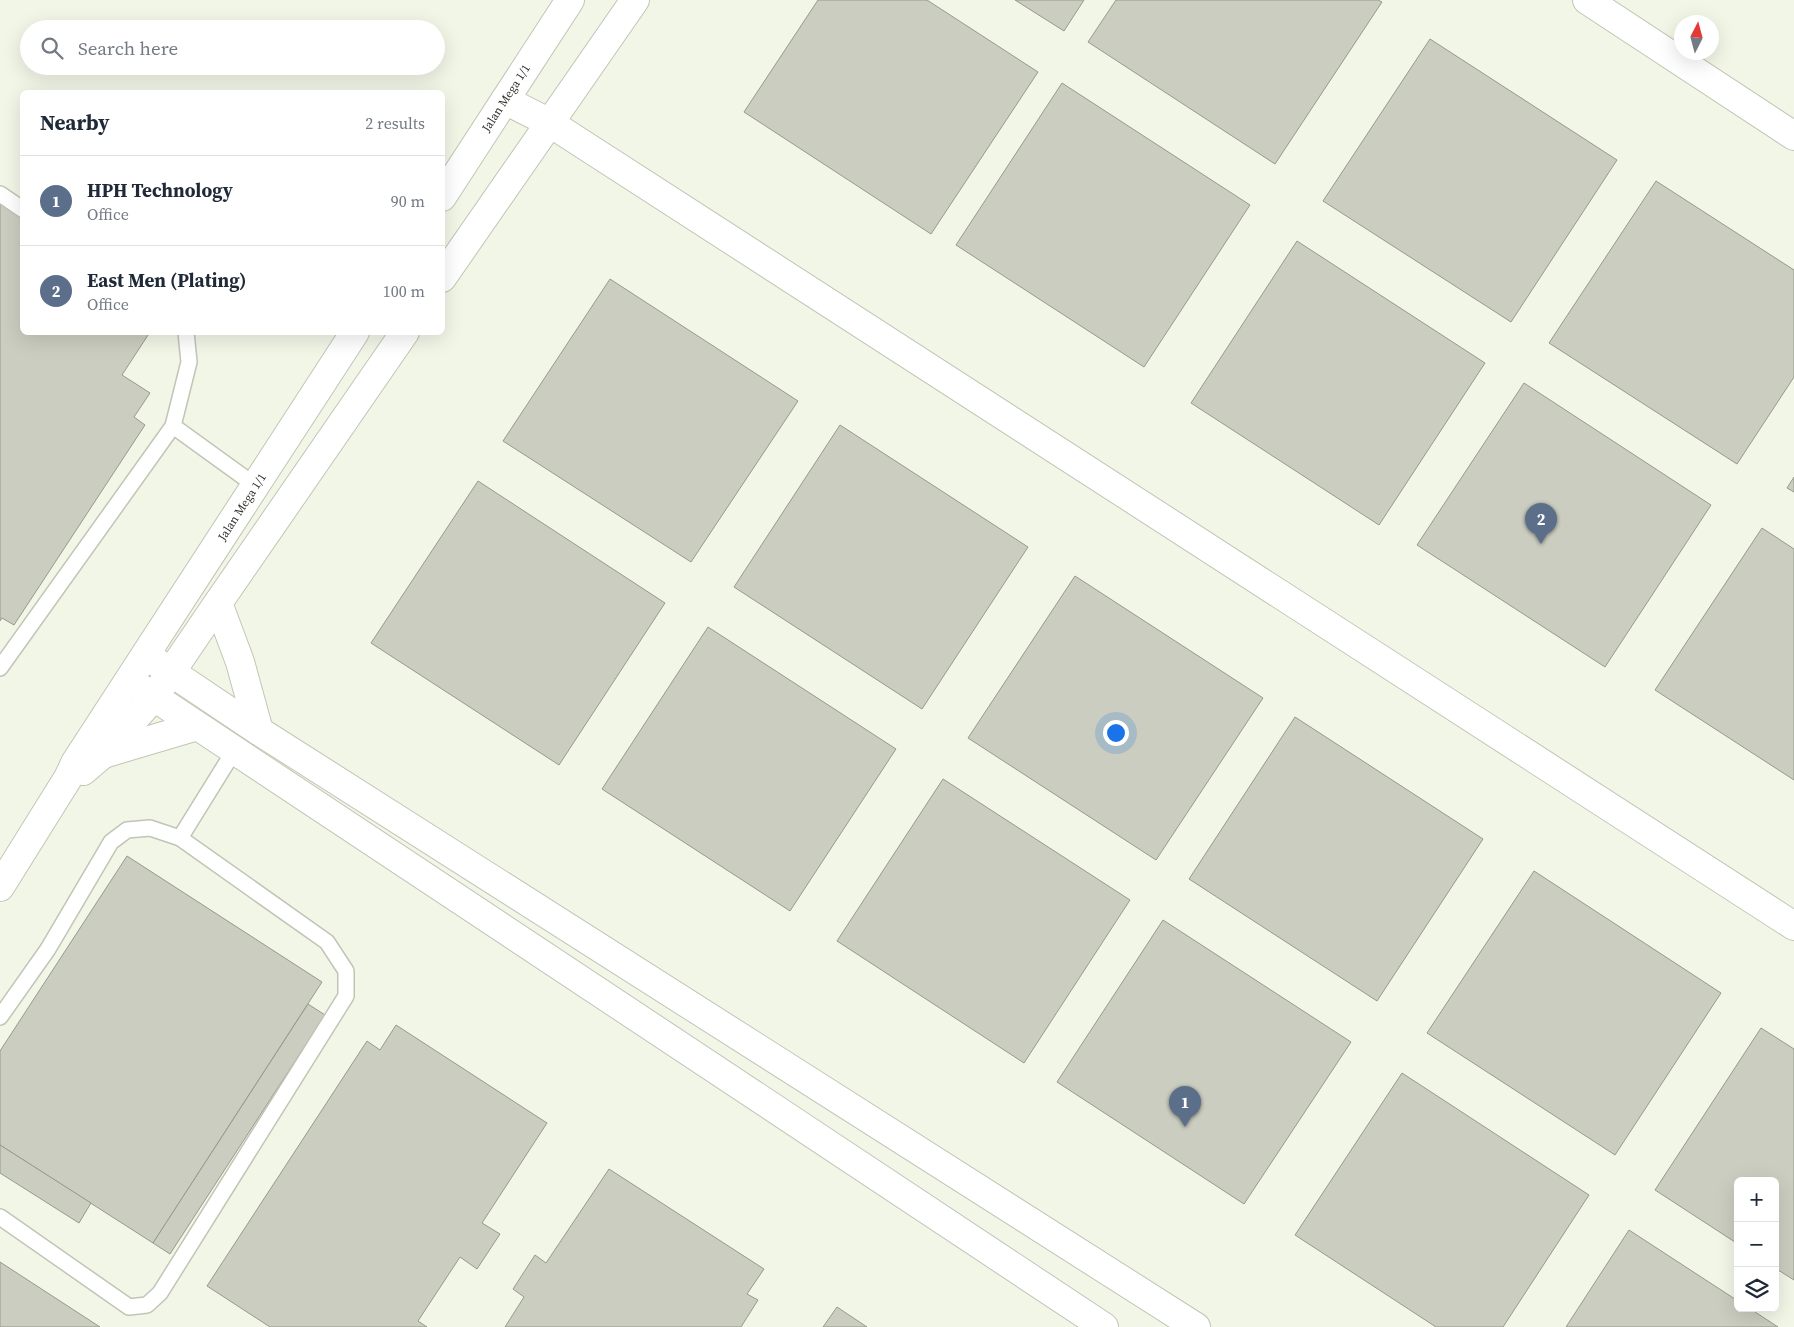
<!DOCTYPE html>
<html lang="en">
<head>
<meta charset="utf-8">
<style>
	body { margin:0; font-family:"Source Serif 4",serif; background:#f2f2f3; color:#1f2937 }
	.controls { position:absolute; right:15px; bottom:15px; display:grid; overflow:hidden; border-radius:8px; box-shadow:0 5px 20px #0002 }
	.controls button { width:45px; height:45px; display:grid; place-items:center; padding:0; border:0; border-bottom:1px solid #e0e1e3; background:#fff; color:#1f2937; font:25px sans-serif }
	.compass { position:absolute; left:1674px; top:15px; width:45px; height:45px; border-radius:50%; background:#fff; box-shadow:0 5px 20px #0002; rotate:6deg }
	.you { position:absolute; left:1115px; top:732px; width:18px; height:18px; margin:-12px; border:4px solid #fff; border-radius:50%; background:#1a73e8; box-shadow:0 0 0 8px #1a73e833 }
	.badge { display:grid; place-items:center; width:32px; height:32px; border-radius:50%; background:#0b8043; color:#fff; font-size:16px; font-weight:700 }
	.pin { position:absolute; translate:-50% -41px; filter:drop-shadow(0 1px 2px #0008) }
	.pin::after { content:''; position:absolute; top:26px; width:18px; height:15px; background:inherit; clip-path:polygon(0 0,100% 0,50% 100%) }
	.list { margin:0; padding:0; list-style:none }
	h2 { display:flex; justify-content:space-between; align-items:center; height:65px; margin:0; padding:0 20px; font-size:21px }
	h2 small { font-size:16px; font-weight:400; color:#747a83 }
	.list li { display:grid; grid-template-columns:32px 1fr auto; gap:15px; align-items:center; box-sizing:border-box; height:90px; padding:0 20px; border-top:1px solid #e0e1e3 }
	.list b { display:block; font-size:19px; white-space:nowrap }
	.list p { margin:0; font-size:16px; white-space:nowrap; color:#747a83 }
	.list em { font-size:16px; font-style:normal; color:#747a83 }
	.icon { flex:none; width:28px; height:28px; fill:none; stroke:currentColor; stroke-width:2; stroke-linecap:round; stroke-linejoin:round }
	.map { position:relative; flex:none; width:1794px; height:1327px; overflow:hidden }
	.search { position:absolute; background:#fff; box-shadow:0 5px 20px #0002; left:20px; top:20px; width:425px; height:55px; display:flex; align-items:center; gap:12px; box-sizing:border-box; padding:0 18px; border-radius:28px; color:#747a83; font-size:19px }
	.panel { position:absolute; background:#fff; box-shadow:0 5px 20px #0002; left:20px; top:90px; width:425px; height:245px; border-radius:8px }
	.map>svg:first-child { display:block }
	.building { fill:#cacdbf; stroke:#969a8c }
	.lines { fill:none; stroke-linecap:round; stroke-linejoin:round }
	.service-casing { stroke:#c1c5b6; stroke-width:18 }
	.minor-casing { stroke:#c1c5b6; stroke-width:30 }
	.service { stroke:#fff; stroke-width:15 }
	.minor { stroke:#fff; stroke-width:28 }
	.labels { text-anchor:middle; stroke-width:4; stroke-linejoin:round; paint-order:stroke }
	.street-label { font-size:12px; fill:#353631; stroke:#fff }
</style>
</head>
<body>
<div class="map">
<svg width="1794" height="1327" viewBox="0 0 1794 1327">
	<rect width="100%" height="100%" fill="#f2f6e7"/>
	<g class="building">
		<polygon points="818,0 927,0 1038,72 931,234 744,112"/>
		<polygon points="1015,0 1084,0 1064,31"/>
		<polygon points="1116,0 1378,0 1382,2 1275,164 1088,42"/>
		<polygon points="1430,39 1617,160 1511,322 1323,201"/>
		<polygon points="1062,83 1250,205 1144,367 956,245"/>
		<polygon points="1656,181 1794,270 1794,377 1737,464 1549,343"/>
		<polygon points="0,200 22,214 22,332 150,332 122,375 150,393 134,417 145,425 14,625 2,618 0,621"/>
		<polygon points="1297,241 1485,363 1379,525 1191,403"/>
		<polygon points="610,279 798,401 691,562 503,441"/>
		<polygon points="1524,383 1711,505 1605,667 1417,545"/>
		<polygon points="840,425 1028,547 922,709 734,587"/>
		<polygon points="1794,477 1794,492 1787,488"/>
		<polygon points="478,481 665,603 559,765 371,643"/>
		<polygon points="1762,528 1794,549 1794,780 1655,690"/>
		<polygon points="1075,576 1263,698 1156,860 968,738"/>
		<polygon points="708,627 896,749 790,911 602,789"/>
		<polygon points="1295,717 1483,839 1377,1001 1189,879"/>
		<polygon points="943,779 1130,900 1024,1063 837,941"/>
		<polygon points="127,856 322,982 153,1243 0,1145 0,1051"/>
		<polygon points="1534,871 1721,993 1615,1155 1427,1033"/>
		<polygon points="1163,920 1351,1042 1244,1204 1057,1082"/>
		<polygon points="308,1004 325,1015 170,1254 153,1243"/>
		<polygon points="396,1025 547,1123 482,1223 500,1234 477,1269 460,1257 418,1321 427,1327 270,1327 207,1286 367,1041 380,1050"/>
		<polygon points="1761,1028 1794,1049 1794,1280 1775,1268 1775,1181 1738,1181 1738,1244 1655,1190"/>
		<polygon points="1402,1073 1589,1195 1503,1327 1436,1327 1295,1235"/>
		<polygon points="0,1145 91,1203 79,1223 0,1173"/>
		<polygon points="609,1169 764,1269 747,1294 758,1300 741,1327 505,1327 524,1297 513,1289 535,1255 546,1263"/>
		<polygon points="1629,1230 1738,1301 1738,1308 1749,1308 1778,1327 1566,1327"/>
		<polygon points="0,1262 100,1327 0,1327"/>
		<polygon points="837,1307 867,1327 823,1327"/>
	</g>
	<g class="lines">
		<g class="service-casing">
			<g id="service">
				<polyline points="0,194 22,209"/>
				<polyline points="186,332 189,362 173,426 256,486"/>
				<polyline points="0,668 173,426"/>
				<polyline points="180,838 234,751"/>
				<polyline points="0,1017 48,949 111,842 127,830 150,828 180,838 327,942 346,971 346,996 160,1293 147,1305 129,1307 0,1217"/>
			</g>
		</g>
		<g class="minor-casing">
			<g id="minor">
				<polyline points="1587,0 1794,136"/>
				<polyline points="505,100 550,123 1794,926"/>
				<polyline points="442,197 570,0"/>
				<polyline points="442,278 635,0"/>
				<polyline points="405,332 218,603 240,662 259,731 1196,1327"/>
				<polyline points="156,662 259,731"/>
				<polyline points="130,681 1104,1327"/>
				<polyline points="103,754 197,726"/>
				<polyline points="83,771 103,754 154,697 218,603"/>
				<polyline points="0,887 68,778 75,763 355,332"/>
			</g>
		</g>
		<use href="#service" class="service"/>
		<use href="#minor" class="minor"/>
	</g>
	<g class="labels">
		<g class="street-label">
			<text transform="translate(506 98) rotate(-57)" y="4">Jalan Mega 1/1</text>
			<text transform="translate(242 507) rotate(-57)" y="4">Jalan Mega 1/1</text>
		</g>
	</g>
</svg>
<div class="controls">
<button>+</button>
<button>−</button>
<button><svg class="icon" aria-label="layers" viewBox="0 0 24 24"><path d="M12 4l9 5-9 5-9-5zM3 14l9 5 9-5"/></svg></button>
</div>
<svg class="compass" viewBox="-18 -18 36 36"><path d="M0-13l5 13h-10z" fill="#e53935"/><path d="M0 13l5-13h-10z" fill="#747a83"/></svg>
<div class="you"></div>
<div class="pin badge" style="left:1185px;top:1127px;background:#5c6f8a">1</div>
<div class="pin badge" style="left:1541px;top:544px;background:#5c6f8a">2</div>
<div class="search"><svg class="icon" aria-label="search" viewBox="0 0 24 24"><circle cx="10" cy="10" r="6"/><path d="M15 15l6 6"/></svg>Search here</div>
<section class="panel">
<h2>Nearby<small>2 results</small></h2>
<ul class="list">
<li><span class="badge" style="background:#5c6f8a">1</span><div><b>HPH Technology</b><p>Office</p></div><em>90 m</em></li>
<li><span class="badge" style="background:#5c6f8a">2</span><div><b>East Men (Plating)</b><p>Office</p></div><em>100 m</em></li>
</ul>
</section>
</div>
</body>
</html>
